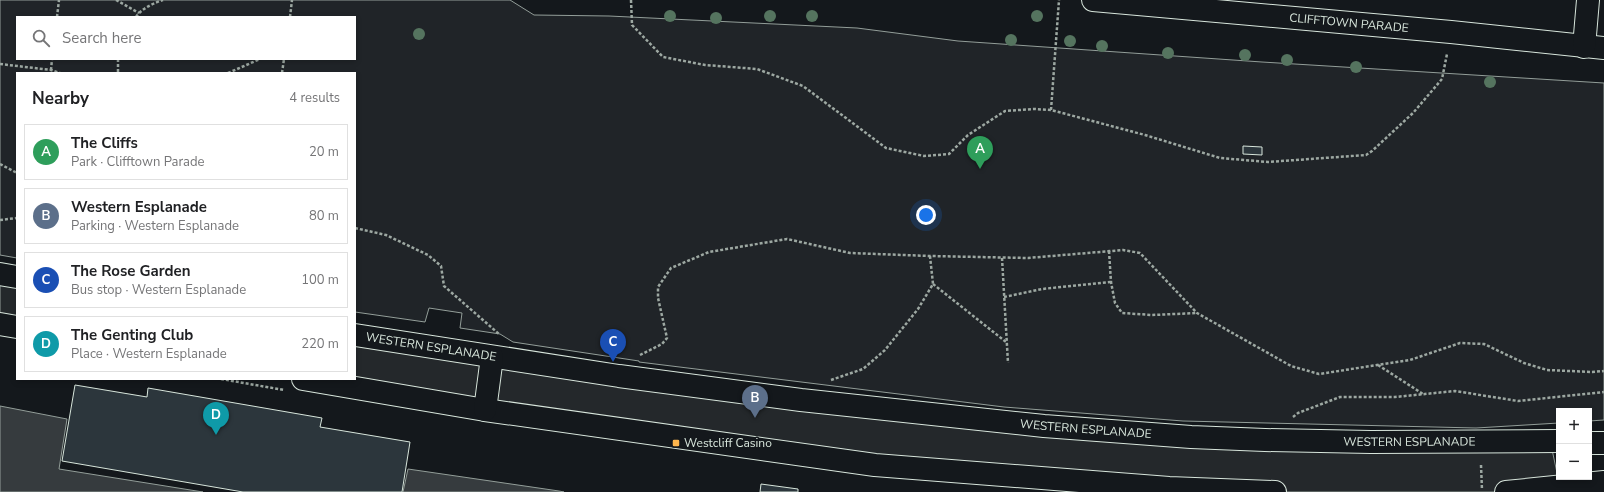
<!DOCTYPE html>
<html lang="en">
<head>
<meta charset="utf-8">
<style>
	body { margin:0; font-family:"Nunito Sans",sans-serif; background:#f6f6f6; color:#202124 }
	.controls { position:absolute; right:12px; bottom:12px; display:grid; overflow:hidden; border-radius:0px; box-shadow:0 2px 6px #0003 }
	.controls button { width:36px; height:36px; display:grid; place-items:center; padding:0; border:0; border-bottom:1px solid #e0e0e0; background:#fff; color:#202124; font:20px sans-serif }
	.you { position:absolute; left:926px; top:215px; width:14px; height:14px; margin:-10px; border:3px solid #fff; border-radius:50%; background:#1a73e8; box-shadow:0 0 0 6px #1a73e833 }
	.badge { display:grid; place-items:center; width:26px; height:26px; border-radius:50%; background:#d93025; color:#fff; font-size:13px; font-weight:700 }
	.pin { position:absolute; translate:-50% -33px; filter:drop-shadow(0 1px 2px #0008) }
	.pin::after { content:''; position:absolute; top:21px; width:14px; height:12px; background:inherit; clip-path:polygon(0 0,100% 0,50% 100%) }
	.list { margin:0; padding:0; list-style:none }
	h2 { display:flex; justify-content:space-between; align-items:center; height:52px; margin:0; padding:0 16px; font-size:17px }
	h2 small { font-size:13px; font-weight:400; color:#757577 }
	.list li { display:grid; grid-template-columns:26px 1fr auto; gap:12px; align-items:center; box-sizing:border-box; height:56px; margin:0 8px 8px; padding:0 8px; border:1px solid #e0e0e0; border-radius:0px }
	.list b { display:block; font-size:15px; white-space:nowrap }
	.list p { margin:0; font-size:13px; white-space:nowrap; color:#757577 }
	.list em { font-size:13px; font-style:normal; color:#757577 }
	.icon { flex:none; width:22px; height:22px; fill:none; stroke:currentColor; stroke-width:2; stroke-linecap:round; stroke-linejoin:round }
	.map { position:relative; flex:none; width:1604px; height:492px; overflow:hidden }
	.search { position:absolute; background:#fff; box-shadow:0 2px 6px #0003; left:16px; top:16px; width:340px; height:44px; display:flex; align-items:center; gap:10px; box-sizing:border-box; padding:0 14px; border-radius:0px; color:#757577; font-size:15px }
	.panel { position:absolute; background:#fff; box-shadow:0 2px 6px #0003; left:16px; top:72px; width:340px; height:308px; border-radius:0px }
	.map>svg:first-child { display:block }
	.green { fill:#202428; stroke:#939e99; fill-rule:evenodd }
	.parking { fill:#24282b; stroke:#939e99 }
	.water { fill:#363b3e; stroke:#939e99 }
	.building { fill:#2c363c; stroke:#d8e6dc }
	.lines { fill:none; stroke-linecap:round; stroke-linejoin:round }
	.minor-casing { stroke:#d8e6dc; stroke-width:24 }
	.path { stroke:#9da8a2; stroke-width:2.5; stroke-dasharray:3 2; stroke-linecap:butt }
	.minor { stroke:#14181c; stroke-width:22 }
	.tree { fill:#55745f }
	.poi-dot { fill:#ffb74d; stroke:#14181c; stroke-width:1.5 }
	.labels { text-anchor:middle; stroke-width:3; stroke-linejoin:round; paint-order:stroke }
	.street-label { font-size:12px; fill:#d8e6dc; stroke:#14181c }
	.poi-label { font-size:12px; fill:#d8e6dc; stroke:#14181c; text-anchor:start }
</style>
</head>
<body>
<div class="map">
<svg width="1604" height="492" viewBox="0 0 1604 492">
	<rect width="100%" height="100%" fill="#14181c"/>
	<path class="green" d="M0 0H510L534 15 609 16 857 28 958 41 1262 62 1604 83V420L1589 421V411H1559V423L1476 428 1183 421 1004 407 639 362V361L513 342 500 334 460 328 462 313 429 308 425 322 355 312V73H17V258L0 255ZM17 17H355V59H17Z"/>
	<g class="parking">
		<polygon points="0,274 17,277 17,327 0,324"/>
		<polygon points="355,335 1044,426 1550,440 1560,487 1506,492 1275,492 875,465 355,379"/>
	</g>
	<g class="water">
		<polygon points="0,406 67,419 59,469 203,492 0,492"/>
		<polygon points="408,469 559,491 564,492 403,492"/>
	</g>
	<g class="building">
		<polygon points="1243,146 1262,147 1262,155 1243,154"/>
		<polygon points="75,385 147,397 148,388 322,418 320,427 410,442 402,492 243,492 62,461"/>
		<polygon points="761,484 798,489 798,492 760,492"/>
	</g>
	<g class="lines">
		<g class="minor-casing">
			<g id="minor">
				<path id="s1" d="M1093 0 1451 32 1604 48"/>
				<polyline points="1584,47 1588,0"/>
				<polyline points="0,274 17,277"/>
				<polyline points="0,324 17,327"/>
				<path id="s2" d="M355 335 619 376 801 400 1044 426 1191 437 1265 440 1371 442 1559 441"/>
				<polyline points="303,379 485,410 875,465 1169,488 1275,492"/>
				<polyline points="485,410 492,357"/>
				<polyline points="1589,443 1604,443"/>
				<polyline points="1506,492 1604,482"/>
			</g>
		</g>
		<g class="path">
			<polyline points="116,0 139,13"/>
			<polyline points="631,0 632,25 663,57 705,65 757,69 803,86 886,148 924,156 949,154 968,135 1005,111 1034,109 1051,110 1145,135 1220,158 1268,162 1366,155 1372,151 1413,113 1442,79 1447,54"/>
			<polyline points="57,17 59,0"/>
			<path d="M136 17C142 8 154 3 163 0"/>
			<polyline points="290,17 292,0"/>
			<polyline points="118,59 118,73"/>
			<polyline points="0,64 51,70 60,73"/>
			<polyline points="51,70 52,59"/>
			<polyline points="228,73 260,59"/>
			<polyline points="282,73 284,59"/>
			<polyline points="1051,110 1059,0"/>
			<polyline points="0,164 17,173"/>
			<polyline points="0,220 17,218"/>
			<polyline points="355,228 386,235 428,255 441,266 444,286 499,334"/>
			<polyline points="1109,251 1111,282 1115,303 1122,313 1152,315 1197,313"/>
			<polyline points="1002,258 1008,363"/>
			<polyline points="933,284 1006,342"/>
			<polyline points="1004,297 1042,289 1111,282"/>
			<polyline points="640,355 662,344 667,338 658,298 658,287 671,268 709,252 787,239 850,253 930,256 1028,258 1123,250 1140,253 1197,313 1291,366 1319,374 1410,360 1460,343 1484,344 1524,363 1547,370 1592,372 1604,371"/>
			<polyline points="1378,365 1423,394"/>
			<polyline points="221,379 284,390"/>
			<polyline points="831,380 863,369 885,350 918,309 933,284 930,256"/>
			<polyline points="1293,417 1298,413 1340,397 1395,397 1455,391 1518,401 1604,392"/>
			<polyline points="1481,465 1482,490"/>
		</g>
		<use href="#minor" class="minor"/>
	</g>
	<g class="tree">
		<circle cx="670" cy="16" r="6"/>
		<circle cx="770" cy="16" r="6"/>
		<circle cx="812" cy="16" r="6"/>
		<circle cx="1037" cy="16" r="6"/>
		<circle cx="716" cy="18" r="6"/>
		<circle cx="419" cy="34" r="6"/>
		<circle cx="1011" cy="40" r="6"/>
		<circle cx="1070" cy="41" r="6"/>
		<circle cx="1102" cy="46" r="6"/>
		<circle cx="1168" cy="53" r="6"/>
		<circle cx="1245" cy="55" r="6"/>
		<circle cx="1287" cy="60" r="6"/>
		<circle cx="1356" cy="67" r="6"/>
		<circle cx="1490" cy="82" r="6"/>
	</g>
	<rect class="poi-dot" x="672" y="439" width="8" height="8" rx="2"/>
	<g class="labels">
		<g class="street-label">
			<text dy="4" stroke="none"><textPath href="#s1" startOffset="257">CLIFFTOWN PARADE</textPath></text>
			<text dy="4" stroke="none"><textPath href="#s2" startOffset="77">WESTERN ESPLANADE</textPath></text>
			<text dy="4" stroke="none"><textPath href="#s2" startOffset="737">WESTERN ESPLANADE</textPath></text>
			<text dy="4" stroke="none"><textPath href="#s2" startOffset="1061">WESTERN ESPLANADE</textPath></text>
		</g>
		<g class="poi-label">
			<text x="684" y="447">Westcliff Casino</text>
		</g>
	</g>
</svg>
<div class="controls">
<button>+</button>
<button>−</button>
</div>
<div class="you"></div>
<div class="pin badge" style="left:980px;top:169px;background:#2e9e5b">A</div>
<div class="pin badge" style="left:755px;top:418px;background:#5c6f8a">B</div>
<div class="pin badge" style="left:613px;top:362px;background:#1a4fb4">C</div>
<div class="pin badge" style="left:216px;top:435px;background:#0f9aa8">D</div>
<div class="search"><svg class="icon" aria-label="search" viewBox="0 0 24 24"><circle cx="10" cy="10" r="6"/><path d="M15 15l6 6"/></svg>Search here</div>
<section class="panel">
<h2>Nearby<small>4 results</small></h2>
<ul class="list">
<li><span class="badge" style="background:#2e9e5b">A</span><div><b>The Cliffs</b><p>Park · Clifftown Parade</p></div><em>20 m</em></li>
<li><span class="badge" style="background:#5c6f8a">B</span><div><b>Western Esplanade</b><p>Parking · Western Esplanade</p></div><em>80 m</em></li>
<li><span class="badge" style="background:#1a4fb4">C</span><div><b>The Rose Garden</b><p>Bus stop · Western Esplanade</p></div><em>100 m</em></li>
<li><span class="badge" style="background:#0f9aa8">D</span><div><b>The Genting Club</b><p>Place · Western Esplanade</p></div><em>220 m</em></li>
</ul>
</section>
</div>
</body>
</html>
